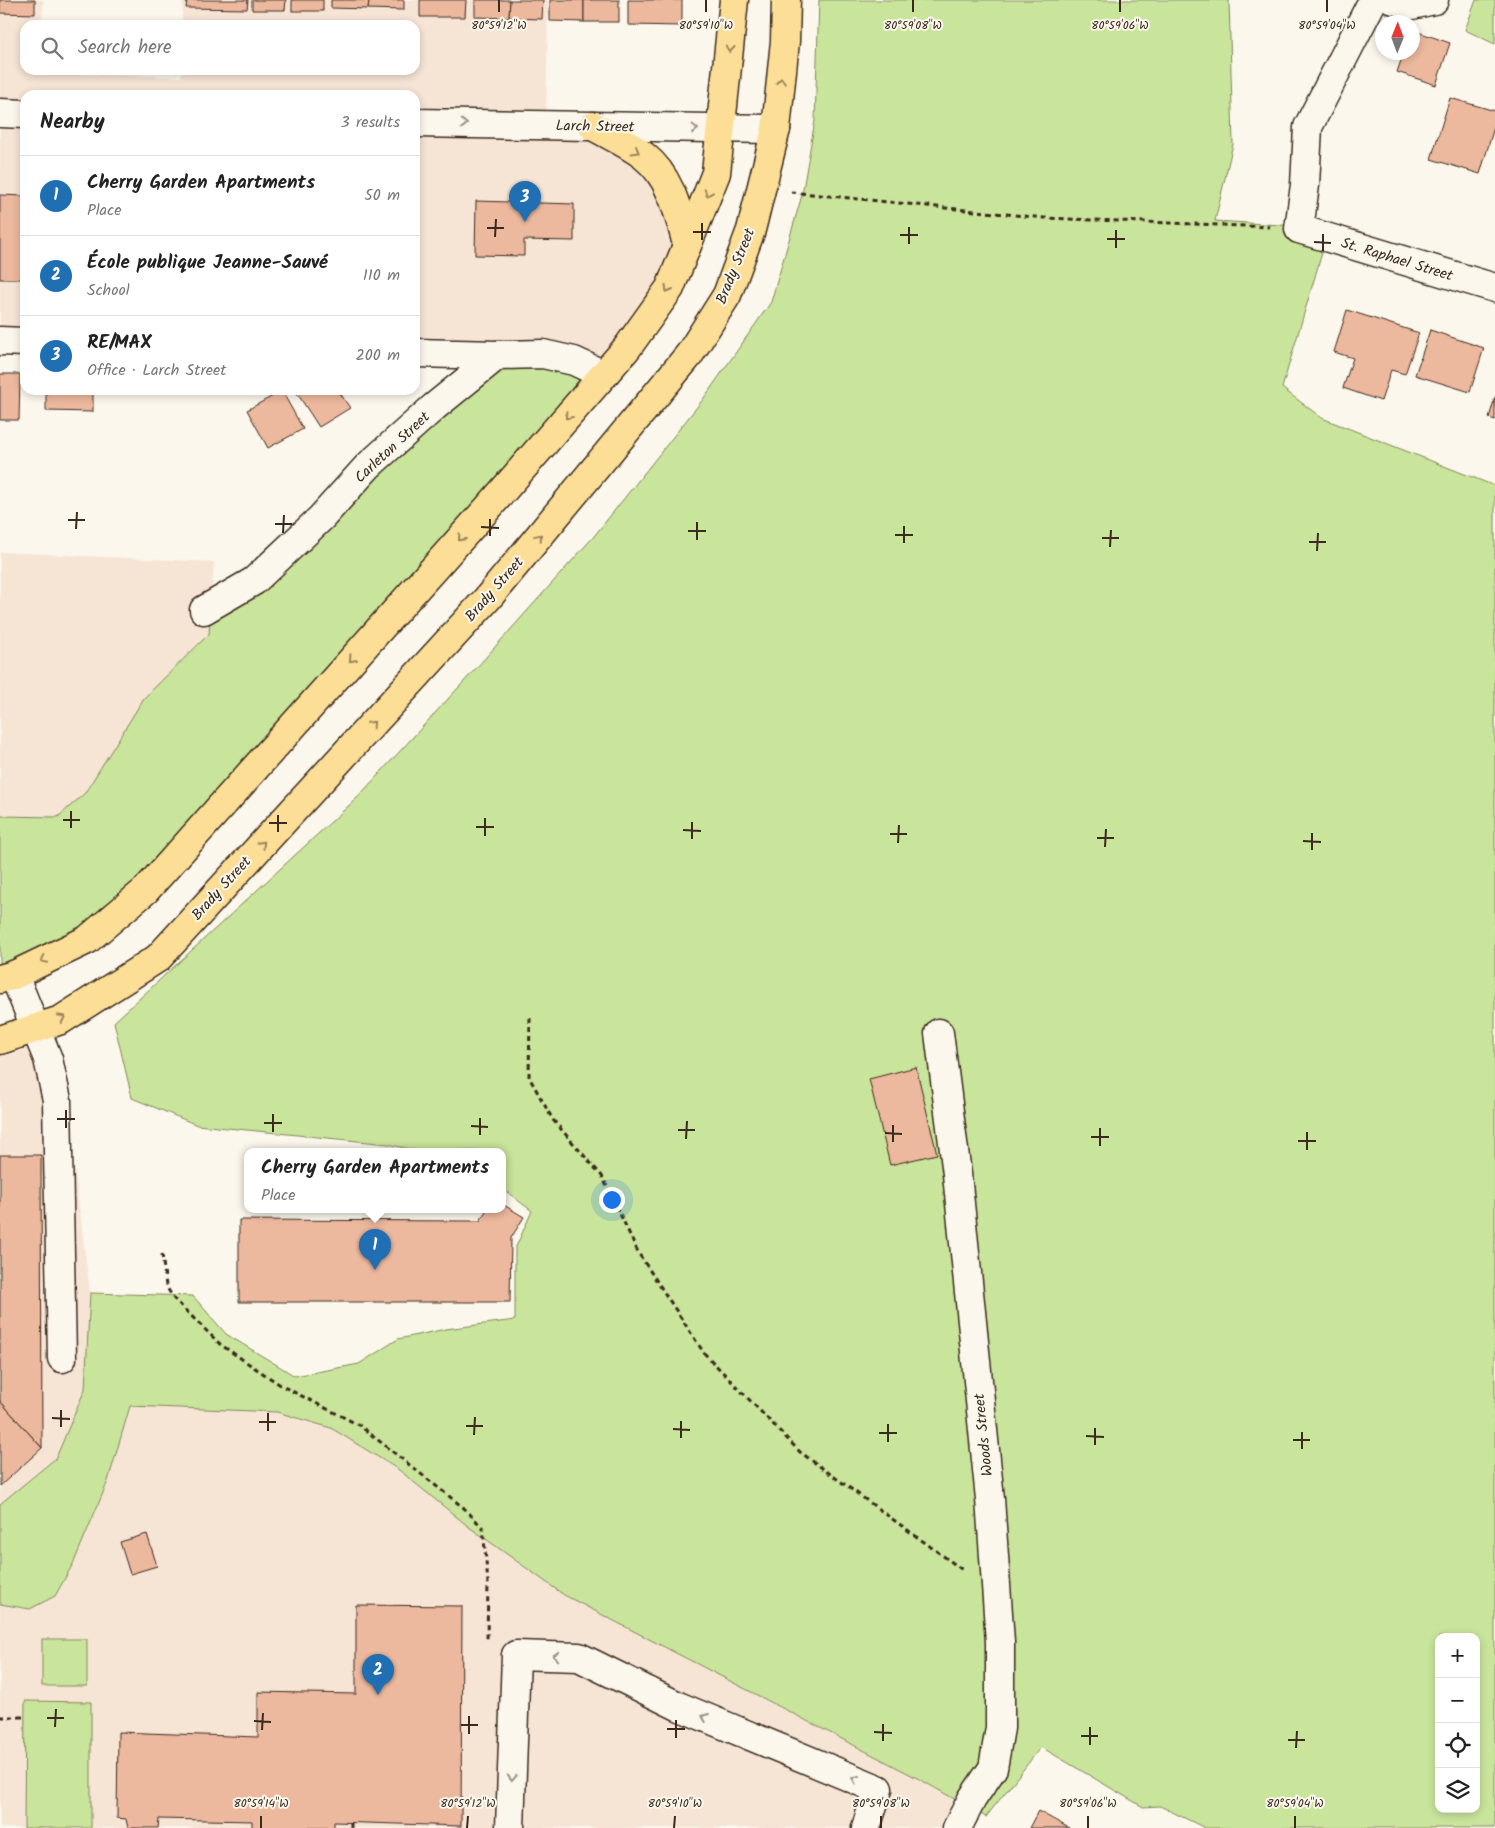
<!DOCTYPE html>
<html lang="en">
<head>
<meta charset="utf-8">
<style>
	body { margin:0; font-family:Kalam,sans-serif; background:#f2f2f2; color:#222 }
	.controls { position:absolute; right:15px; bottom:15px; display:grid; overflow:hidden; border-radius:10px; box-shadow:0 2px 8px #0003 }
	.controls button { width:45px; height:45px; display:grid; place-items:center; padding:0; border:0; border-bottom:1px solid #e0e0e0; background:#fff; color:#222; font:25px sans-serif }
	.compass { position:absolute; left:1375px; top:15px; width:45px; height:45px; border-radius:50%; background:#fff; box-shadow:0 2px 8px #0003; rotate:1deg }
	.you { position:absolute; left:611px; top:1199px; width:18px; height:18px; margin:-12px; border:4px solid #fff; border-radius:50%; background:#1a73e8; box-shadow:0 0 0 8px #1a73e833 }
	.badge { display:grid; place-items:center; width:32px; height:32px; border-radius:50%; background:#1f6fb2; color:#fff; font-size:16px; font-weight:700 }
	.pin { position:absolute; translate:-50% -41px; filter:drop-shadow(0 1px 2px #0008) }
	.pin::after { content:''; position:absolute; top:26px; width:18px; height:15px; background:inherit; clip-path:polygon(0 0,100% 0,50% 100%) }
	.popup { position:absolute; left:244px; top:1148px; width:262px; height:65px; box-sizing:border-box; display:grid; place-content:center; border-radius:10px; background:#fff; filter:drop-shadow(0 1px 4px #0005); font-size:16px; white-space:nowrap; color:#767676 }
	.popup b { font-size:19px; color:#222 }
	.popup::after { content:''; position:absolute; left:50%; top:100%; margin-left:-10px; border:10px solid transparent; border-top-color:#fff }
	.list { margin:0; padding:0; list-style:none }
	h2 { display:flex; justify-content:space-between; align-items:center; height:65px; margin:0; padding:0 20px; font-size:21px }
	h2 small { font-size:16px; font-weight:400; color:#767676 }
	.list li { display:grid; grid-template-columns:32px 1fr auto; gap:15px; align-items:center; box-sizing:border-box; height:80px; padding:0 20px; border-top:1px solid #e0e0e0 }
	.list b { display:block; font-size:19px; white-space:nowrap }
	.list p { margin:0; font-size:16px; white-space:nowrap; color:#767676 }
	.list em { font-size:16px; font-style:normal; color:#767676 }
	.icon { flex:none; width:28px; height:28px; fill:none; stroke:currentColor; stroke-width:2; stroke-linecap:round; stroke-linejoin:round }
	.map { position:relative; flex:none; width:1495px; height:1828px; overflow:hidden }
	.search { position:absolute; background:#fff; box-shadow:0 2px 8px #0003; left:20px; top:20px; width:400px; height:55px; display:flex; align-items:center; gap:12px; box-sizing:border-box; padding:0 18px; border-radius:15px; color:#767676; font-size:19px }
	.panel { position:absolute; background:#fff; box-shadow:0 2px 8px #0003; left:20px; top:90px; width:400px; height:305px; border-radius:15px }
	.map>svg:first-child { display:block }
	.built { fill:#f6e4d5 }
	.green { fill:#c9e49b; stroke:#82875c; fill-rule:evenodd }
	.building { fill:#ecb89e; stroke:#3b2a1e }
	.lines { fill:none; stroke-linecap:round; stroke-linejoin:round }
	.minor-casing { stroke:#3b2a1e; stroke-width:31 }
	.major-casing { stroke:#3b2a1e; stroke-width:31 }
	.path { stroke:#3b2a1e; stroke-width:3; stroke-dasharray:5 4; stroke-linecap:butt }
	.minor { stroke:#fbf7ec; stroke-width:28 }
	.major { stroke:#fcde96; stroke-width:28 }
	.oneway { stroke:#9c845a }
	.oneway2 { stroke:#9b9085 }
	.ticks { fill:none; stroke:#3b2a1e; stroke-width:2 }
	.labels { text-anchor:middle; stroke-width:4; stroke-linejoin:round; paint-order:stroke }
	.street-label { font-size:15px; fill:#3b2a1e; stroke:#fbf7ec }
	.ticks-label { font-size:12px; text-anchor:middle; fill:#3b2a1e; stroke:#fbf7ec; stroke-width:4; stroke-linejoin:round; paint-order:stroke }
</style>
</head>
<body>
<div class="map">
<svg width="1495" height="1828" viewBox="0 0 1495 1828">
	<rect width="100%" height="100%" fill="#fbf7ec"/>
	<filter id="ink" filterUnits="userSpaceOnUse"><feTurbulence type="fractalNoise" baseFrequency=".02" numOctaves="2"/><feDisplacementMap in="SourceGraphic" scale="10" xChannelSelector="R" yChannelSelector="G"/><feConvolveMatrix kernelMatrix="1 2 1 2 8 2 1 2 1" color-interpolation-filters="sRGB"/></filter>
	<g filter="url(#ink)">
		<g class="built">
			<polygon points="0,0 43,0 42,25 25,25 25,70 42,70 42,73 181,77 182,70 415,70 415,25 182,25 183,0 548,0 546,127 593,128 642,158 684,243 604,371 415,351 415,95 25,95 25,340 0,339"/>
			<polygon points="0,552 214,562 209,634 144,698 85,793 58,817 0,816"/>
			<polygon points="39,1030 50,1059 75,1173 90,1293 86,1389 56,1458 0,1504 0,1043"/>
			<polygon points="130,1406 277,1412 331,1428 399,1470 469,1527 564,1595 921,1780 966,1806 954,1828 0,1828 0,1604 29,1609 55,1596 74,1562 108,1481"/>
		</g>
		<g class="green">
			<path d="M819 0H1229L1233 144 1215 221 1297 226 1327 236 1282 388 1322 418 1495 486V1828H1205L1160 1806 1143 1807 1041 1747 986 1817 921 1780 564 1595 469 1527 399 1470 331 1428 277 1412 130 1406 108 1481 74 1562 55 1596 30 1609 0 1604V1504L56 1458 85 1389 90 1293 193 1296 226 1334 295 1376 359 1364 398 1339 446 1329 515 1320V1249L532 1211 503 1189 502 1151H417L388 1144 197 1125 132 1098 114 1022 357 798 470 675 595 535 704 398 771 302 802 195 815 120ZM1439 1637H1476V1809H1439Z"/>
			<polygon points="1476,0 1495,0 1495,44 1465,30"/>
			<polygon points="497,353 604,371 86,937 0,976 0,816 58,817 85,793 144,698 209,634 211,604"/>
			<rect x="42" y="1639" width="45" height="47"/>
			<polygon points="25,1701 91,1702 91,1828 24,1828"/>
		</g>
		<g class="building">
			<polygon points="0,0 35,0 35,14 0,13"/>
			<polygon points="187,0 248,0 247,9 186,8"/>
			<polygon points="252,0 286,0 285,10 252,10"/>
			<rect x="292" y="0" width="31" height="11"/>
			<polygon points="331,0 369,0 368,9 331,8"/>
			<polygon points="369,0 404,0 404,10 368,9"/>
			<polygon points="420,0 466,0 465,17 420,17"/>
			<polygon points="475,0 510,0 509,18 475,17"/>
			<polygon points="510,0 543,0 542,19 509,18"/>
			<polygon points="550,0 584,0 584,22 550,21"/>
			<rect x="584" y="0" width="35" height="22"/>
			<polygon points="628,0 682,0 682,26 628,25"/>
			<polygon points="1412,30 1450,43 1436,85 1397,72 1404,52 1412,52"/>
			<polygon points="1450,98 1495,111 1495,124 1480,174 1431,159"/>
			<polygon points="0,195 25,196 25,279 0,279"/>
			<polygon points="476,201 574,204 574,241 524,240 524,256 475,255"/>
			<polygon points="1347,310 1419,333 1405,374 1391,370 1381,401 1343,388 1353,358 1334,352"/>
			<polygon points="1430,330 1484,348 1470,392 1415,375"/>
			<polygon points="0,374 20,374 19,420 0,420"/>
			<polygon points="46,390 93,390 93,412 46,411"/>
			<polygon points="295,390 338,390 350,408 319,427"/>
			<polygon points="282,391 303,429 268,448 247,410"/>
			<polygon points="1495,397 1495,420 1489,418"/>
			<polygon points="916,1067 937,1154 890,1165 869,1079"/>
			<polygon points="0,1155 41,1155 42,1448 0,1401"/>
			<polygon points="502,1204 524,1217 511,1238 510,1302 239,1302 239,1220 480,1221 487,1209 502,1209"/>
			<polygon points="0,1401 42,1448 0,1486"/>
			<polygon points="147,1534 157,1566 130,1574 120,1542"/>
			<polygon points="356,1605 462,1606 461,1826 334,1822 334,1828 252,1828 252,1821 159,1819 158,1828 128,1828 126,1819 117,1818 118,1732 258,1737 258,1692 356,1694"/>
			<polygon points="1038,1811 1069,1828 1029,1828"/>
		</g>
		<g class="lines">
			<g class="minor-casing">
				<g id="minor">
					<polyline points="1373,0 1308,127 1305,185 1299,229 1495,288"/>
					<polyline points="1394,0 1412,5 1434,0"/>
					<polyline points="0,113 25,114"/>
					<polyline points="415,123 776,129"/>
					<polyline points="0,341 25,342"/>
					<polyline points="415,353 498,355"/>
					<polyline points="204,610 254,581 321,518 368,466 434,407 498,355 543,354 574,361 604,375"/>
					<polyline points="14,975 48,1059 57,1100 62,1358"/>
					<polyline points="939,1033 957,1174 990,1499 1000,1642 1000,1728 993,1768 972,1799 957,1828"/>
					<polyline points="510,1828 516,1655 579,1657 678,1706 878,1789 866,1828"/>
				</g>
			</g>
			<g class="major-casing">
				<g id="major">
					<path d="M593 126C610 136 629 144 644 156 671 177 678 212 687 244"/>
					<polyline points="0,979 14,975 87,940 146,890 488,508 627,348 670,288 716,173 734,0"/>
					<polyline points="0,1040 61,1020 158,958 487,599 689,355 727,295 751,230 776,129 785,41 786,0"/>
				</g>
			</g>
			<g class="path">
				<polyline points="791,192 1044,218 1270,227"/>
				<polyline points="530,1018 529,1077 553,1120 602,1176 639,1254 704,1353 800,1452 964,1571"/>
				<polyline points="162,1254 166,1286 174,1299 221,1345 282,1386 359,1425 464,1508 483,1528 488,1583 487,1642"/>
				<polyline points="0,1717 25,1717"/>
				<polyline points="351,1828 351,1823"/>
			</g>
			<use href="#minor" class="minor"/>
			<use href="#major" class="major"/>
		</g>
		<defs><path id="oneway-chevron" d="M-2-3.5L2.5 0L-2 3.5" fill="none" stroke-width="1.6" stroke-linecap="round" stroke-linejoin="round" transform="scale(1.25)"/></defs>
		<g class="oneway">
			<use href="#oneway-chevron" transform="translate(730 49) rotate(96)"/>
			<use href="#oneway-chevron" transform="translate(781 81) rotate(-84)"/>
			<use href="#oneway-chevron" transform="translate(636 151) rotate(30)"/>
			<use href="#oneway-chevron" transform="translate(708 193) rotate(112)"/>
			<use href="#oneway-chevron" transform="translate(668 289) rotate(120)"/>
			<use href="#oneway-chevron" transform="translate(568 416) rotate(131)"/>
			<use href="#oneway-chevron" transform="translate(539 537) rotate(-50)"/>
			<use href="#oneway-chevron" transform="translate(461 538) rotate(132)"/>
			<use href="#oneway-chevron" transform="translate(352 659) rotate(132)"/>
			<use href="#oneway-chevron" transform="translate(372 724) rotate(-47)"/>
			<use href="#oneway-chevron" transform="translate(262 844) rotate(-47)"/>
			<use href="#oneway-chevron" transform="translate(44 960) rotate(154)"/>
			<use href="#oneway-chevron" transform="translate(62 1018) rotate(-27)"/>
		</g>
		<g class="oneway2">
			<use href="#oneway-chevron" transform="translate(464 124) rotate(1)"/>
			<use href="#oneway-chevron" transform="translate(695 129) rotate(1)"/>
			<use href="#oneway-chevron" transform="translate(556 1656) rotate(-178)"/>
			<use href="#oneway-chevron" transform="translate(705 1717) rotate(-157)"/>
			<use href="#oneway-chevron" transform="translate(512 1778) rotate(92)"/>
			<use href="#oneway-chevron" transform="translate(855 1779) rotate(-157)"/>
		</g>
	</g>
	<path class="ticks" d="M499 12V0M706 12V0M913 12V0M1120 12V0M1327 12V0M487 228H504M693 232H711M900 235H918M495 237 496 219M1107 239H1125M702 240V223M1314 242 1331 243M909 244V227M1116 248V230M1323 251V234M68 520H85M275 524H292M481 527 499 528M76 529 77 512M688 531H706M283 533 284 515M895 535H913M490 536V519M1102 538H1119M697 540V522M1309 542H1326M904 543V526M1110 547 1111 530M1317 551 1318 533M63 820H80M269 823H287M476 827H494M71 828V811M683 830 701 831M278 832V815M890 834H907M485 836V818M1097 838H1114M692 839V822M1303 841 1321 842M898 843 899 825M1105 847 1106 829M1312 850V833M57 1119H75M264 1123H282M471 1126 488 1127M66 1128V1110M678 1130H695M273 1132V1114M885 1133 902 1134M480 1135V1118M1091 1137H1109M686 1139 687 1121M1298 1141H1316M893 1142V1125M1100 1146V1128M1307 1150V1132M52 1418 70 1419M259 1422H276M466 1426H483M61 1427V1410M673 1429 690 1430M268 1431V1413M879 1433H897M474 1435 475 1417M1086 1436 1104 1437M681 1438V1421M1293 1440H1310M888 1442V1424M1095 1445V1428M1302 1449V1432M47 1718H64M254 1721 271 1722M461 1725H478M55 1727 56 1709M667 1729H685M262 1730 263 1713M874 1732 892 1733M469 1734V1716M1081 1736H1098M676 1738V1720M1288 1740H1305M883 1741V1724M1090 1745V1727M1296 1748 1297 1731M261 1828V1816M467 1828 468 1816M674 1828 675 1816M881 1828V1816M1088 1828V1816M1295 1828V1816"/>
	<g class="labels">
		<g class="street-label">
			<text transform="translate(595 126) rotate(1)" y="5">Larch Street</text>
			<text transform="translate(1397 259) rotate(17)" y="5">St. Raphael Street</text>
			<text transform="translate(735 266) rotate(-68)" y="5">Brady Street</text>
			<text transform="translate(392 447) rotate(-43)" y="5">Carleton Street</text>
			<text transform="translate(494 589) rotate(-49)" y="5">Brady Street</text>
			<text transform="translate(221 888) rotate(-48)" y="5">Brady Street</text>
			<text transform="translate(983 1435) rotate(-96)" y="5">Woods Street</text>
		</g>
	</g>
	<g class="ticks-label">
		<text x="499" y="29">80°59'12"W</text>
		<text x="706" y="29">80°59'10"W</text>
		<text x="913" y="29">80°59'08"W</text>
		<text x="1120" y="29">80°59'06"W</text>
		<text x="1327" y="29">80°59'04"W</text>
		<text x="261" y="1807">80°59'14"W</text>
		<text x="468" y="1807">80°59'12"W</text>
		<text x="675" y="1807">80°59'10"W</text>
		<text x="881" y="1807">80°59'08"W</text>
		<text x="1088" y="1807">80°59'06"W</text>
		<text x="1295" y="1807">80°59'04"W</text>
	</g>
</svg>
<div class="controls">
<button>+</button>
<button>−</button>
<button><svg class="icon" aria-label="locate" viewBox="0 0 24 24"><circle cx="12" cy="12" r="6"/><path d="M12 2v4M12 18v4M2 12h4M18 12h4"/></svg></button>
<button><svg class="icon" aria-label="layers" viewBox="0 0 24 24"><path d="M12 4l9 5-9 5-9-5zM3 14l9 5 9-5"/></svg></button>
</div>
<svg class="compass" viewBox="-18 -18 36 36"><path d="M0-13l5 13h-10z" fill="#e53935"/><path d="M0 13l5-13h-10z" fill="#767676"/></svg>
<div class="you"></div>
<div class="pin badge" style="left:375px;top:1270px">1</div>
<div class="popup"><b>Cherry Garden Apartments</b>Place</div>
<div class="pin badge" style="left:378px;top:1695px">2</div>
<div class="pin badge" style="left:525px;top:222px">3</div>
<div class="search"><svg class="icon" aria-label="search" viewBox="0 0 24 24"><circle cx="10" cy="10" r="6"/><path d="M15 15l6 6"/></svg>Search here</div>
<section class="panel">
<h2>Nearby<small>3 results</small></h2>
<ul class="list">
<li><span class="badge">1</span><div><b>Cherry Garden Apartments</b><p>Place</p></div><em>50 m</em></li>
<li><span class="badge">2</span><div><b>École publique Jeanne-Sauvé</b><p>School</p></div><em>110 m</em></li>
<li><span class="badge">3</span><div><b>RE/MAX</b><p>Office · Larch Street</p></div><em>200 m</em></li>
</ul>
</section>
</div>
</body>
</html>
